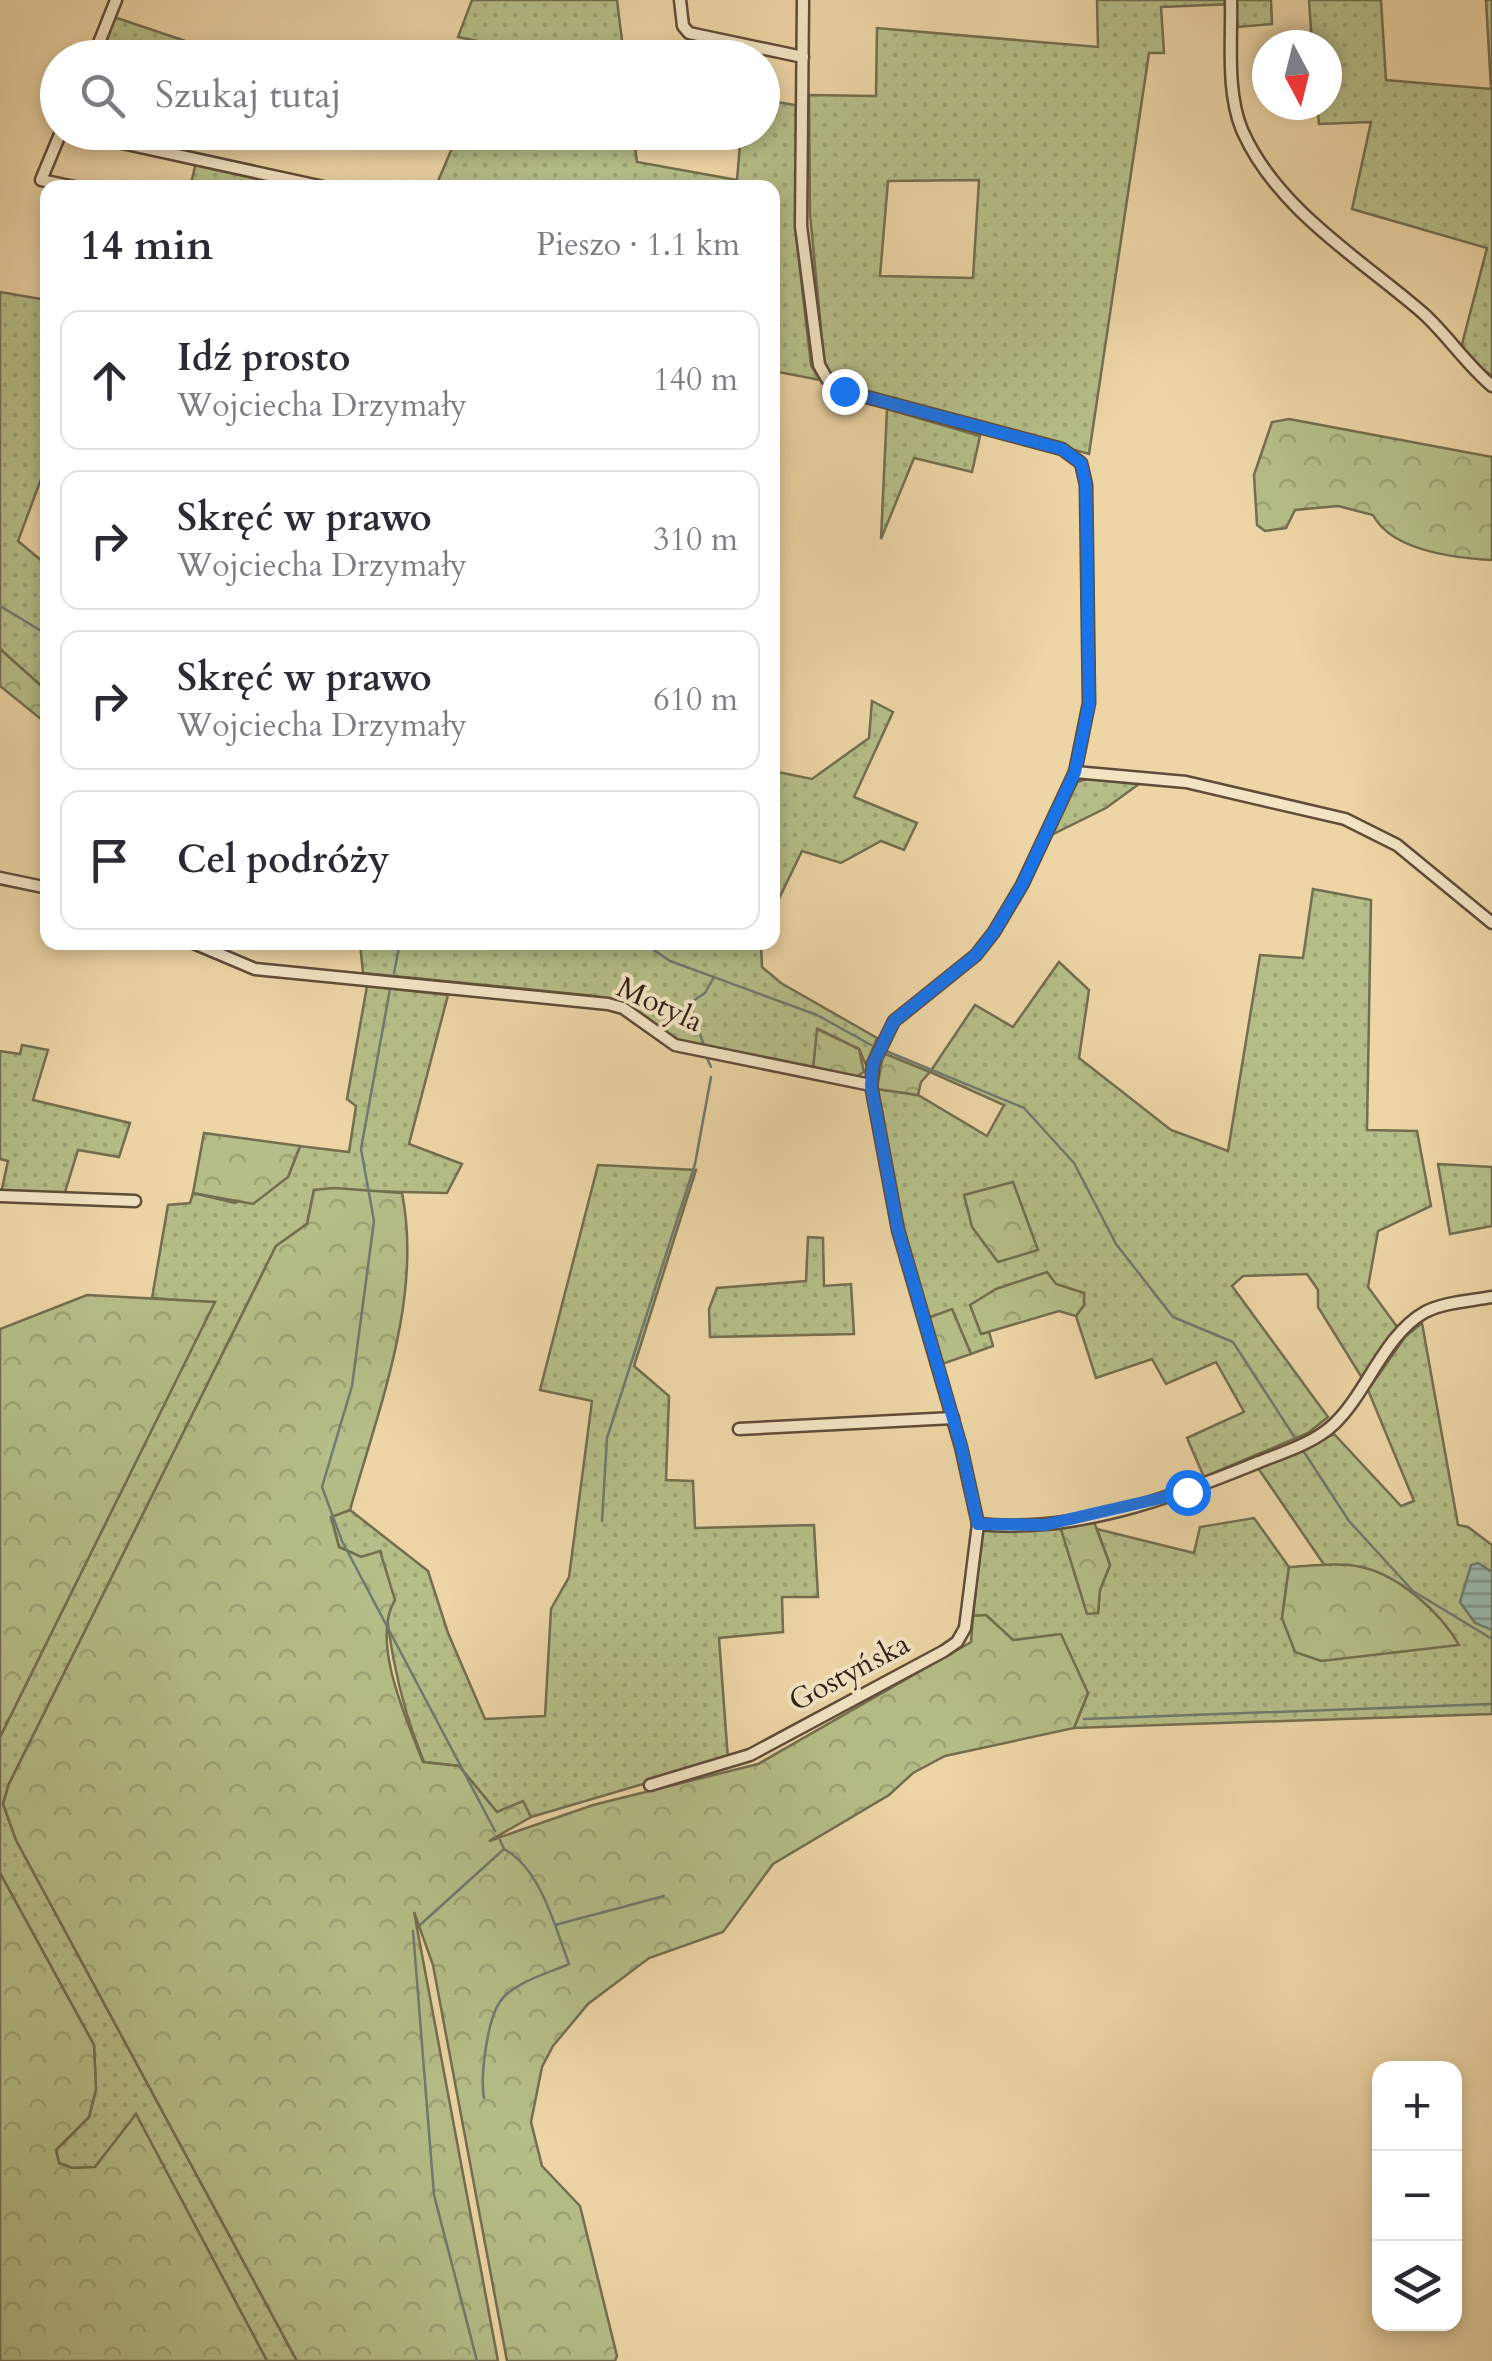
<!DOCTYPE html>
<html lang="pl">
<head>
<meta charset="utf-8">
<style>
	body { margin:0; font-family:Cardo,serif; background:#f2f2f3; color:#2b2b33 }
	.controls { position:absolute; right:30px; bottom:30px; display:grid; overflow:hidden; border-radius:20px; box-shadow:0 5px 15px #0003 }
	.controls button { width:90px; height:90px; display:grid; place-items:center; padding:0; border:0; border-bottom:2px solid #e1e1e2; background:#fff; color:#2b2b33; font:50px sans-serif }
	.compass { position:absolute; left:1252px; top:30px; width:90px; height:90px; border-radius:50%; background:#fff; box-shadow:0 5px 15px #0003; rotate:173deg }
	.stop { position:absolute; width:30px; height:30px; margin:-22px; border:8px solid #1a73e8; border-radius:50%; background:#fff }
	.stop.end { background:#1a73e8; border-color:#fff; box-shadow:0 2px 10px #0008 }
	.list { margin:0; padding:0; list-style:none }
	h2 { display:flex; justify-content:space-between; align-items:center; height:130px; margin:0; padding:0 40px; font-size:42px }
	h2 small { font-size:32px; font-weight:400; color:#7c7c81 }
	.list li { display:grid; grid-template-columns:65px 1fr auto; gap:30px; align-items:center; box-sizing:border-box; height:140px; margin:0 20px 20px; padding:0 20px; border:2px solid #e1e1e2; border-radius:20px }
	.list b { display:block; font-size:38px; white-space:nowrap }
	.list p { margin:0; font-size:32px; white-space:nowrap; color:#7c7c81 }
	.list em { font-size:32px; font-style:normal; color:#7c7c81 }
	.icon { flex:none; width:55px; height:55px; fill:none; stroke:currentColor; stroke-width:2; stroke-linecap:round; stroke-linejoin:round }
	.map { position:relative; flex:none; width:1492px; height:2361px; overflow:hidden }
	.search { position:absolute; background:#fff; box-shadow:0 5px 15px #0003; left:40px; top:40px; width:740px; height:110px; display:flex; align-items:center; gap:25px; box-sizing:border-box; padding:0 35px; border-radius:55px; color:#7c7c81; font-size:38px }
	.panel { position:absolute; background:#fff; box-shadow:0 5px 15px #0003; left:40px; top:180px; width:740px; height:770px; border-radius:20px }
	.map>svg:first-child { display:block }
	.grass { fill:url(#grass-dots); stroke:#736e4f; stroke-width:2.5; fill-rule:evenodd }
	.forest { fill:url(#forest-crowns); stroke:#736e4f; stroke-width:2.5 }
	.water { fill:url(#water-rules); stroke:#6f7a6f; stroke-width:2.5 }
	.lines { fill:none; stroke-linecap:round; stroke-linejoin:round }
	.stream { stroke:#6f7a6f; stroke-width:2.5 }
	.street-casing { stroke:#604c3a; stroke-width:15 }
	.street { stroke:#f3e4c4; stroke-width:10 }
	.route { stroke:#1a73e8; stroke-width:12 }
	.labels { text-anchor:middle; stroke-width:8; stroke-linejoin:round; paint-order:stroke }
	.street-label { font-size:30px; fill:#311e16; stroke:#f3e4c4 }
</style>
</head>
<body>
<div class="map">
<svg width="1492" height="2361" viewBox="0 0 1492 2361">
	<defs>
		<pattern id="grass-dots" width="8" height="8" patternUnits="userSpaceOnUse" patternTransform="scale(2.5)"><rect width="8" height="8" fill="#b5be88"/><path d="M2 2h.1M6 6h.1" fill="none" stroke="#9ca375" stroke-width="1.8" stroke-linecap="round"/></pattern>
		<pattern id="forest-crowns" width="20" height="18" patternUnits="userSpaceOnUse" patternTransform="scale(2.5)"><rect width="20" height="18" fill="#b5be88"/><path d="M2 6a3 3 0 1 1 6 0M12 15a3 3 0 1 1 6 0" fill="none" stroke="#9ca375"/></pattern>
		<pattern id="water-rules" width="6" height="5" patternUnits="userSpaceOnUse" patternTransform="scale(2.5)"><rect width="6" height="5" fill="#99b8aa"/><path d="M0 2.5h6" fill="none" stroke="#7d9589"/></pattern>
	</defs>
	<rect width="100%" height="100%" fill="#edd5a5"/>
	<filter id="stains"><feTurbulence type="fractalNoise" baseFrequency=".002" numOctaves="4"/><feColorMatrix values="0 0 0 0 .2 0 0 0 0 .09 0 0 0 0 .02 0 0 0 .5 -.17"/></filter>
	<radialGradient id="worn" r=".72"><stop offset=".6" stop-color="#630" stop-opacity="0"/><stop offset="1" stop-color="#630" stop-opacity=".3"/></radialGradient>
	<g class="grass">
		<polygon points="472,0 617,0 624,57 491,57 496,45 458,37"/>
		<path d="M1097 0H1271L1272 24 1238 27 1234 4 1161 7 1164 53H1149L1089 454 842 384 830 375 824 360 810 214 809 95 876 96 877 28 1098 47ZM979 180 973 278 880 276 888 181Z"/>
		<polygon points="1309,0 1381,0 1386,80 1491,89 1486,0 1492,0 1492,376 1460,352 1487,248 1352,209 1371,122 1319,124 1317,105 1327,105 1327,45 1312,45"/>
		<polygon points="114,17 230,56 98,58"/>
		<polygon points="763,100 796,105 796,235 811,365 820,380 773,371 772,188 435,188 459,132 633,133 637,162 737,180 741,133 762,132"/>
		<polygon points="196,162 272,179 270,187 190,188"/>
		<polygon points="0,292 47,300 47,463 18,541 47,565 47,691 0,649"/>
		<polygon points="887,409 980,436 972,472 914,458 881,539"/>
		<polygon points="872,701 893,712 854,797 917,823 904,850 881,841 841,863 802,851 773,911 773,771 812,779 869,738"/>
		<polygon points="1087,779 1139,784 1106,808 1049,836 1073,783"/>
		<polygon points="1313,889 1371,900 1367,1130 1417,1131 1431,1206 1378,1231 1368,1287 1398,1328 1362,1378 1318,1307 1318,1290 1307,1274 1243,1276 1232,1286 1328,1417 1308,1433 1204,1477 1187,1438 1244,1412 1216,1362 1166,1384 1152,1359 1096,1378 1076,1316 1084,1305 1084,1293 982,1334 989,1332 993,1346 971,1354 952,1310 928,1318 901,1217 877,1089 918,1095 987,1136 1004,1105 930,1072 975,1005 1013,1027 1059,962 1089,990 1079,1058 1171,1130 1228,1151 1260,955 1303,958"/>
		<path d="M360 943H761L762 967 781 983 877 1038 866 1065 859 1049 818 1029 813 1070C768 1060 701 1054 662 1033 634 1018 630 1005 595 996L363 973Z"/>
		<polygon points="367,986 448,995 409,1144 462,1164 447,1193 314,1190 307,1224 276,1246 9,1784 3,1804 16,1840 297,2361 267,2361 136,2115 95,2167 72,2168 59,2163 56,2150 89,2117 96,2089 94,2045 0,1873 0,1737 214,1303 152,1298 168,1205 190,1203 193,1193 235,1203 288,1177 300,1146 349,1152 356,1106 347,1099"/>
		<polygon points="22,1045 48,1050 33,1100 130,1123 119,1157 78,1150 65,1192 1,1193 8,1161 0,1159 0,1051 20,1054"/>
		<polygon points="1438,1164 1492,1167 1492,1226 1450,1234"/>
		<path d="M598 1165 696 1170 634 1366 669 1396 666 1480 693 1481 695 1528 814 1525 818 1597H782L783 1632 719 1638 728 1759 531 1817 522 1802 497 1812 459 1766 424 1762C395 1692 386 1627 381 1552L361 1557 339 1547 331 1516 350 1510 428 1571 448 1633 485 1719 545 1716 551 1609 569 1577 592 1401 540 1390Z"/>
		<polygon points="808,1237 823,1238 824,1286 851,1284 854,1334 710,1337 709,1309 717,1288 806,1281"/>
		<polygon points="1422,1323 1458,1525 1468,1527 1492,1545 1492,1714 1074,1728 1088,1693 1013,1640 987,1616 973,1616 982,1530 1061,1529 1087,1613 1098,1612 1100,1590 1110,1565 1097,1529 1194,1553 1200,1527 1254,1518 1289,1567 1282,1618 1362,1567 1325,1566 1258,1468 1334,1434 1401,1506 1414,1501 1368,1390 1405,1337"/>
	</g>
	<g class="forest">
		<path d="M1289 419 1492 457V560C1454 558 1392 551 1373 515L1338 506 1295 510 1286 528 1265 531 1257 525 1254 475 1272 422Z"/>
		<polygon points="0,649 47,691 47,724 0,686"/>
		<polygon points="817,1029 859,1049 864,1072 852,1079 813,1070"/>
		<polygon points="883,1053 930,1072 921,1082 918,1095 877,1089"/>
		<polygon points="204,1133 300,1146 288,1177 253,1204 193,1193"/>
		<polygon points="1013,1182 1038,1250 998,1262 972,1227 964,1195"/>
		<path d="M334 1188 402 1193C423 1298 378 1410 350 1510L331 1517 339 1547 361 1557 380 1551 395 1600C370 1640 407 1721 423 1762L459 1766 497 1812 523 1801 531 1817 489 1841 593 1805 758 1764 971 1642 973 1616 986 1615 1013 1640 1061 1634 1088 1693 1074 1728 945 1756 913 1773 889 1795 773 1864 723 1932 649 1958 588 2004 553 2046 542 2067 531 2122 542 2166 580 2206 617 2356 615 2361H507L433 1965 414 1912 498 2361H297L16 1840 3 1804 9 1784 276 1246 307 1224 314 1190Z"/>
		<polygon points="1047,1272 1056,1284 1084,1293 1084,1305 1076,1316 1059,1311 981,1334 970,1305 996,1289"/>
		<polygon points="87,1295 215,1302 0,1737 0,1329"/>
		<polygon points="952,1309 971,1354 942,1364 928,1318"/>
		<polygon points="1094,1522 1110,1565 1100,1590 1098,1613 1087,1614 1061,1529"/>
		<path d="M1289 1567C1311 1566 1339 1562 1361 1567 1399 1575 1441 1613 1459 1645L1321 1661 1295 1652 1282 1618Z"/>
		<polygon points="0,1873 94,2045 96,2089 89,2117 56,2150 59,2163 72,2168 95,2167 136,2114 267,2361 0,2361"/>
	</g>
	<polygon class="water" points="1478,1563 1492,1572 1492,1630 1475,1623 1460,1602 1471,1565"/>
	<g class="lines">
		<g class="stream">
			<polyline points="0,606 48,635"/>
			<polyline points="642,942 670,961 817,1015 871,1045"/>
			<polyline points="394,973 400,942"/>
			<polyline points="390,989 361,1149 374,1221 352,1386 322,1487 342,1541 495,1831"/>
			<polyline points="703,1043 690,1003 705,993 714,977"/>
			<polyline points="886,1051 1024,1108 1074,1163 1116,1244 1173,1317 1233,1342 1295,1438"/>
			<polyline points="707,1058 711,1067"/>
			<polyline points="1304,1452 1349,1521 1413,1591 1492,1639"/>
			<polyline points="602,1521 607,1438 695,1164 711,1077"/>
			<polyline points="1084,1719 1492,1704"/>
			<polyline points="420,1925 504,1849 500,1840"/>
			<polyline points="555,1925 664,1896"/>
			<polyline points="413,1931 434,2195 477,2361"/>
			<path d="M484 2098C480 2077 487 2023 499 2003 511 1983 549 1973 569 1964 555 1927 541 1869 504 1849"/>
		</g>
		<g class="street-casing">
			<g id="street">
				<polyline points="680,0 683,26 689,33 803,57"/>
				<path d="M1231 0C1232 40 1226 92 1242 130 1277 210 1361 259 1424 314 1448 336 1466 364 1492 386"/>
				<polyline points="93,58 116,0"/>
				<polyline points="61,132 41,180 79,188"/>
				<polyline points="72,132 328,188"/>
				<polyline points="1075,772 1186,782 1345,819 1397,845 1492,923"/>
				<polyline points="0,878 48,888"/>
				<polyline points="191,942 255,969 608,1004 623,1008 675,1045 871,1085"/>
				<polyline points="0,1196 135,1201"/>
				<polyline points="739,1429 953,1418"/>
				<path d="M978 1524C1075 1534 1171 1498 1259 1462 1284 1452 1314 1443 1334 1424 1367 1393 1384 1335 1425 1312 1445 1302 1470 1301 1492 1297"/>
				<polyline points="650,1785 750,1755 944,1651 957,1642 965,1628 978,1524 961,1447 898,1230 871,1085 873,1064 894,1021 976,955 994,932 1022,885 1075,772 1089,703 1086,485 1081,463 1062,449 844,391 827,379 819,365 801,226 803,0"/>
			</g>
		</g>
		<use href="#street" class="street"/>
	</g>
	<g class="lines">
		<polyline class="route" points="844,391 1062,449 1081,463 1086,485 1089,704 1075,772 1022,885 994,932 976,955 894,1021 873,1064 871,1085 898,1230 961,1446 978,1524 1044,1525 1187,1492"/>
	</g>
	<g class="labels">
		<g class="street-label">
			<text transform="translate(660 1004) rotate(25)" y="10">Motyla</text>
			<text transform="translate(849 1672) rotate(-28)" y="10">Gostyńska</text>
		</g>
	</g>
	<rect width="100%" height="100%" filter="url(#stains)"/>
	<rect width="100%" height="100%" fill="url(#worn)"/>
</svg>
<div class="controls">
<button>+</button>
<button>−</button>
<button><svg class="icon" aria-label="layers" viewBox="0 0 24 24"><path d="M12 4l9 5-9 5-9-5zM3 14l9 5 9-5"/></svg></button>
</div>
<svg class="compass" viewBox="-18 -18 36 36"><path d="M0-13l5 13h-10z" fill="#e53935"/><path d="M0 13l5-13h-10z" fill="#7c7c81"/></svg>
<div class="stop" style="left:1187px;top:1492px"></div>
<div class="stop end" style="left:844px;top:391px"></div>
<div class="search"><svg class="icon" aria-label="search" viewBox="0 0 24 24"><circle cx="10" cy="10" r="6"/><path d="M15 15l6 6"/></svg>Szukaj tutaj</div>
<section class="panel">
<h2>14 min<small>Pieszo · 1.1 km</small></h2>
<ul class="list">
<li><svg class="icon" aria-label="ahead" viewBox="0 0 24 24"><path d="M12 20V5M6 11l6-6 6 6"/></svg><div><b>Idź prosto</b><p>Wojciecha Drzymały</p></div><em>140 m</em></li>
<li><svg class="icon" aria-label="right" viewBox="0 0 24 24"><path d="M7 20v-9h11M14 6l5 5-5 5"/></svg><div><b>Skręć w prawo</b><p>Wojciecha Drzymały</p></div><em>310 m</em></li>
<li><svg class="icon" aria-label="right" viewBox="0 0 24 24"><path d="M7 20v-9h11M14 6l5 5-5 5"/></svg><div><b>Skręć w prawo</b><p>Wojciecha Drzymały</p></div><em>610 m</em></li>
<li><svg class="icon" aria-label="arrive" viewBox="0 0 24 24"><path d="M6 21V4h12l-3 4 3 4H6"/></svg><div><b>Cel podróży</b></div></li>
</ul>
</section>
</div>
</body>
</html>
